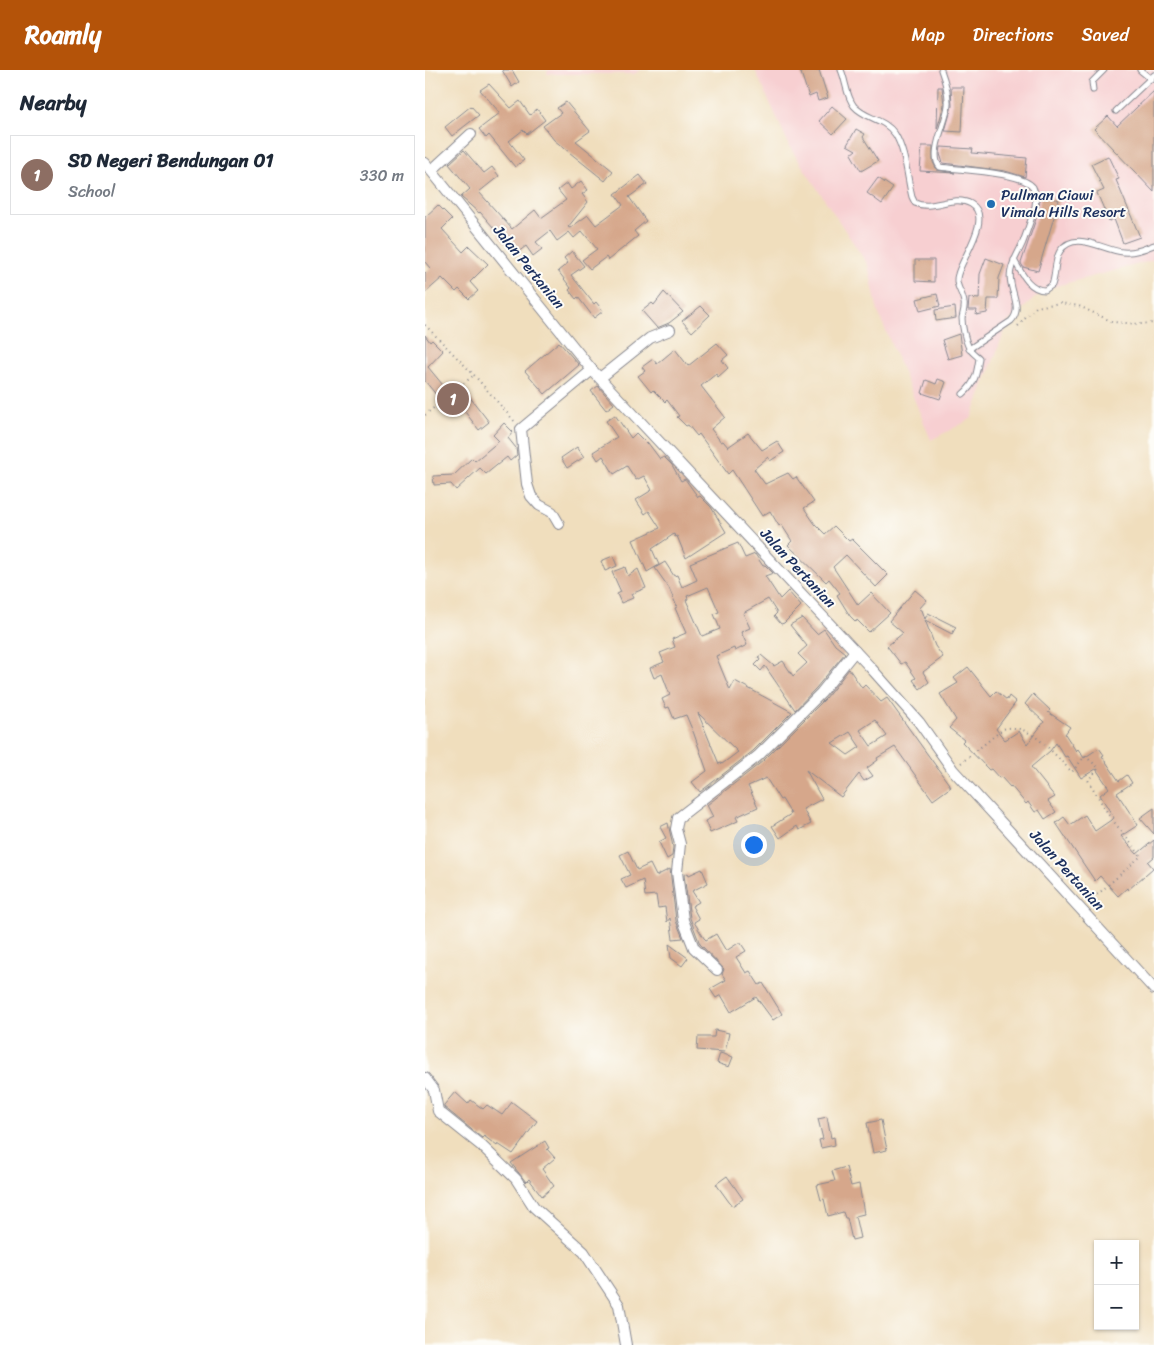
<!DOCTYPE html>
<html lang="en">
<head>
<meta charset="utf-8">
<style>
	body { margin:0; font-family:Sriracha,sans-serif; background:#f6f6f7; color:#1f2937 }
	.controls { position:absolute; right:15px; bottom:15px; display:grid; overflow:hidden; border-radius:0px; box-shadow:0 1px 4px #0004 }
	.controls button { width:45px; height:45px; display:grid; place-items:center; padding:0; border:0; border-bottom:1px solid #e0e1e3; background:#fff; color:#1f2937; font:25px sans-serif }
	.you { position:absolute; left:328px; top:774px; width:18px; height:18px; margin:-12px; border:4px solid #fff; border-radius:50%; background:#1a73e8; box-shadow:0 0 0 8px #1a73e833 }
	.badge { display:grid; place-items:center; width:32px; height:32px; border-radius:50%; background:#b45309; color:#fff; font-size:16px; font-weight:700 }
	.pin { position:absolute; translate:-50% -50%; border:2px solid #fff; box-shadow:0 1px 5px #0006 }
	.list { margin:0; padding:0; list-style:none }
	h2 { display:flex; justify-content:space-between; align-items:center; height:65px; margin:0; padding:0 20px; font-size:21px }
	h2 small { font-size:16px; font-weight:400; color:#747a83 }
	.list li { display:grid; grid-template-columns:32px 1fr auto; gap:15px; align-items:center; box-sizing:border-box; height:80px; margin:0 10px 10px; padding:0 10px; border:1px solid #e0e1e3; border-radius:0px }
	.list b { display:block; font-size:19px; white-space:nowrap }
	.list p { margin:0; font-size:16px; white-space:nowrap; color:#747a83 }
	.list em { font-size:16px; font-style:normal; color:#747a83 }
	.map { position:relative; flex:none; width:729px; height:1275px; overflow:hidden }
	header { display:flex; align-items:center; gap:30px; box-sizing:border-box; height:70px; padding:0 25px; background:#b45309; color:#fff }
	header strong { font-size:24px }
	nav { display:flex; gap:28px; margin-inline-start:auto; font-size:18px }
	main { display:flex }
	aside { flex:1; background:#fff }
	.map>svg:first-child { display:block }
	.built { fill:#f7cfd1 }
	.building { fill:#d6a78b; fill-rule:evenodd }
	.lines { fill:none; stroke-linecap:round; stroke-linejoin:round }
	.service-casing { stroke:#86868e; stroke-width:7 }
	.minor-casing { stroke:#86868e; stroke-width:12 }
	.path { stroke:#86868e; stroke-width:2; stroke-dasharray:1 4; stroke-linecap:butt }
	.service { stroke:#fff; stroke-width:5 }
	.minor { stroke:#fff; stroke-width:10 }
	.poi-dot { fill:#1f6fb2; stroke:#fdfcf7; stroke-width:2 }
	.labels { text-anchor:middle; stroke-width:4; stroke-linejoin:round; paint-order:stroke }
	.poi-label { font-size:15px; fill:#1b2f5e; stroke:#fdfcf7; text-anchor:start }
	.street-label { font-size:15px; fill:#1b2f5e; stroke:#fdfcf7 }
</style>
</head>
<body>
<header>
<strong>Roamly</strong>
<nav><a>Map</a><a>Directions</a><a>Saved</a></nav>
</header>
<main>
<aside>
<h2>Nearby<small></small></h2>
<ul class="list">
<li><span class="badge" style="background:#8d6e63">1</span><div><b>SD Negeri Bendungan 01</b><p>School</p></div><em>330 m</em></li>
</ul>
</aside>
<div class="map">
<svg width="729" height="1275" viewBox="0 0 729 1275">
	<rect width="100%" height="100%" fill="#fdfcf7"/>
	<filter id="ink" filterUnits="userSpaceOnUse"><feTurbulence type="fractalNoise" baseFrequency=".02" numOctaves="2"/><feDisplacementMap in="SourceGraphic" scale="10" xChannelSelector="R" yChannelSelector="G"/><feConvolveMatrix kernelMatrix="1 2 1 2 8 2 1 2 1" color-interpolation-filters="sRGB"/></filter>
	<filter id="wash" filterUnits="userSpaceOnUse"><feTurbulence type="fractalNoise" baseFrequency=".0096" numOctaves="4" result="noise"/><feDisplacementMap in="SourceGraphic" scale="20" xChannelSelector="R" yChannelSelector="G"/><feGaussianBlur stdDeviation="1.12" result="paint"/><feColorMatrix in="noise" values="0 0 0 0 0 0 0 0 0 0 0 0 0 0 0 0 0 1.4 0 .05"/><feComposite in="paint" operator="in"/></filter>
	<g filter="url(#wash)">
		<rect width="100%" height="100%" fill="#f0debd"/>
		<g class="built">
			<polygon points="123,0 216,0 209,4 122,4"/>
			<polygon points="330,0 729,0 729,190 620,219 583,252 546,349 506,370 453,242 443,195 366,79"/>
		</g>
		<g id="blocks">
			<g class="building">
				<polygon points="77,0 87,0 94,12 87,17"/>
				<polygon points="375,0 394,0 403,28 393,31 391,24 384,27"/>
				<polygon points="64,14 86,38 95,31 105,45 112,39 120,50 102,64 98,60 84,71 99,90 90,97 64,65 61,68 54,59 75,43 55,20"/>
				<polygon points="513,17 517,17 519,35 512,59"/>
				<polygon points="526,17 539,17 537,62 520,61 527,36"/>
				<polygon points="729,21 729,122 669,59 683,46 692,56"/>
				<polygon points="141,32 165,61 151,71 188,101 180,111 129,70 118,56 136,43 132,38"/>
				<polygon points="46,36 54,45 27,66 20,57"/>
				<polygon points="407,36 422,49 408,64 394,51"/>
				<polygon points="431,59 440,64 438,67 453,91 436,101 426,84 431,80 422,75"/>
				<polygon points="497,76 508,76 508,92 512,100 530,103 495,101"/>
				<polygon points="516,77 548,79 547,83 602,88 600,107 580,101 518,93 515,84"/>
				<polygon points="39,80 59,103 67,97 74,106 54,122 87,159 110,140 116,148 141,130 133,120 142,113 146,119 156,111 163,120 157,124 163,132 143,157 145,158 163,145 171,155 198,135 190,124 215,105 222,114 204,127 221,151 209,161 213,166 183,190 181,187 165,199 157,190 172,179 157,161 149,168 144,162 132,171 125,161 111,172 117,179 108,186 101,176 92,183 83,172 81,174 73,166 75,165 55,142 54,143 36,127 45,119 24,94"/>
				<polygon points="683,86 694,109 691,110 715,167 698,173 689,149 684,151 672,123 679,120 666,94"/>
				<polygon points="453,108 468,118 457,134 442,123"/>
				<polygon points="616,125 634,130 613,201 598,197 596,193 612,146"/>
				<polygon points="13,135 27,149 17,159 38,182 44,176 63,194 45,212 53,221 44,229 34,219 31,222 17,208 0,223 0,203 5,198 0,192 0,147"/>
				<polygon points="147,181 159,196 146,205 169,234 171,232 178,241 169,248 153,227 151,229 144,220 146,218 133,201 143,193 139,188"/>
				<polygon points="561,188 579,195 574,208 573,229 563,229 562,243 551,245 552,240 543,240 544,228 554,229 555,204"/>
				<polygon points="490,190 509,190 509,212 490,211"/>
				<polygon points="239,222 258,242 244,253 232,258 217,241 227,233 229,235"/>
				<polygon points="512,224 515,236 495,241 492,229"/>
				<polygon points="276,236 285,245 267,262 257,251"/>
				<polygon points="530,237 531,248 511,251 510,240"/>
				<polygon points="534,264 537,285 523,289 517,270"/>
				<polygon points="0,265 5,272 7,270 18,281 3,297 22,320 13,327 0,311"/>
				<polygon points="134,272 154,295 120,324 100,301"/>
				<polygon points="292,273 303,285 297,290 303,298 293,307 291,304 276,316 300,347 286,359 296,372 298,371 303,377 323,363 337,380 352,371 359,382 345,391 343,387 329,399 340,414 363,403 368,409 371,407 389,432 379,438 390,454 400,464 409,456 424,471 427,469 463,505 451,517 421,485 408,497 433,535 446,523 465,543 444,562 432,550 431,552 425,546 412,525 415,523 404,509 401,512 363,475 367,471 356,454 354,456 345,441 337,446 307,400 303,404 274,364 272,366 263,355 261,356 252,347 254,346 242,330 240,332 228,320 226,322 213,306 220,301 217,297 228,289 232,294 250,279 263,296"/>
				<polygon points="513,309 521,312 515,329 497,323 501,310 511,314"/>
				<polygon points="173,316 189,334 181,340 166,321"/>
				<polygon points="37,317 64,352 54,360 27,325"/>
				<polygon points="190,345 206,368 211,363 222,374 223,373 235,389 239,387 247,395 256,411 260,409 273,427 275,426 286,437 301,462 261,488 252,466 250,467 249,464 227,479 234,495 222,502 208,470 235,458 224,441 220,444 211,430 227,420 219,406 211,410 202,396 189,404 178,386 173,390 168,382 192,367 181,351"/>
				<polygon points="79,353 88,362 83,368 91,378 92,385 85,391 82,387 61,404 55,398 31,420 26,414 9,415 8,406 29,405 47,388 50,391 74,371 68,365"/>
				<polygon points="152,377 159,387 142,398 136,388"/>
				<path d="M313 473 320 488 330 484 338 496 340 495 348 503 340 506 355 529 363 521 376 536 359 553 356 554 349 546 352 543 343 529 318 543 325 558 316 562 322 575 310 581 309 578 291 586 305 620 310 611 367 642 328 681 275 722 267 712 282 701 269 664 261 645 249 649 244 637 241 638 237 629 245 625 237 604 229 608 225 598 239 592 235 583 250 577 247 569 261 563 250 538 252 537 244 518 230 498 240 492 249 506 252 505 257 517 272 510 265 493ZM283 517 294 542 289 544 295 559 277 566 261 530 263 529 262 526ZM273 643 313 682 297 694 296 693 294 694Z"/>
				<polygon points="188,486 192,496 180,501 176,491"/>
				<polygon points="200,497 203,506 213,499 221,518 206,524 208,528 196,533 192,524 196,522 187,502"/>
				<polygon points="490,520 502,530 494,539 497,540 500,549 503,543 531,557 527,564 500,550 510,576 518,587 498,602 504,612 495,619 488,610 491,608 480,592 476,594 462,576 478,563 464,551"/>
				<polygon points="377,548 392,564 399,559 410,575 420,583 391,618 370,640 340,596 336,601 330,595 335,590 333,587 336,585 349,596 358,591 368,606 382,593 373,584 382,576 365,555"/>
				<polygon points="543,597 566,626 571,621 582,630 584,626 591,632 571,659 580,670 594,661 602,674 619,652 600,634 608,624 625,640 623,642 645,657 640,664 651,681 653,679 659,688 674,678 679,685 677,686 694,711 702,705 707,713 692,723 713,755 696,766 712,784 729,770 729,787 723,792 728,798 703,820 702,818 693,826 675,806 670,811 631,753 639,747 645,755 660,745 670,761 689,748 675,725 684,718 671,699 656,708 642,686 640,687 631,673 625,681 606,697 630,727 623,731 631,742 620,749 614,740 610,742 603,732 601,734 586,716 585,717 576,707 574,708 566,699 564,700 537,672 539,670 524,658 531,650 515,624 533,613 529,608"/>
				<path d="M424 599 437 618 440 615 456 632 462 628 526 717 508 730 470 677 452 688 453 690 442 698 448 706 439 711 434 704 416 727 381 700 397 729 378 739 386 754 374 760 372 756 355 768 347 756 366 744 357 729 355 730 341 708 323 716 333 737 311 747 313 751 285 763 280 751 288 747 282 735 338 691 401 628ZM450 650 462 666 446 676 435 660ZM425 662 435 677 423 685 407 673Z"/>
				<polygon points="729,738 729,764 715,748"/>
				<polygon points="243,753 248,777 247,786 242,789 234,772 241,768 235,757"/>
				<polygon points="203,781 212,800 225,794 231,806 245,799 251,851 258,868 248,869 245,848 242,852 240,837 233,838 231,825 220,826 218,810 201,818 196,809 205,805 195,785"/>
				<polygon points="277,799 283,813 267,821 274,832 267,836 274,849 269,852 279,868 281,870 291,864 301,881 315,872 321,881 311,887 321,903 325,901 334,915 338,913 357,944 348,950 331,927 306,942 296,925 291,928 285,919 301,910 297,904 299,899 275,874 265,848 259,805 263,803 264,805"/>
				<polygon points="244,874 263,888 257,896 246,888"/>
				<polygon points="290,960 304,963 300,982 272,980 273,967 289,967"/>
				<polygon points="295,983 308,987 304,997 292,993"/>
				<polygon points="30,1022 43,1034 46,1030 58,1039 62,1035 77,1045 87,1032 112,1051 88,1084 73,1074 72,1076 59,1066 57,1068 19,1037 19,1035"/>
				<polygon points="402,1047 406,1068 409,1067 410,1075 396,1078 394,1070 398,1069 393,1049"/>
				<polygon points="456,1050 462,1080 448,1083 442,1053"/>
				<polygon points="120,1071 124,1078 122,1079 130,1088 117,1099 129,1116 117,1126 104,1109 101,1112 86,1093"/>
				<polygon points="421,1097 426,1116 434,1114 439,1144 430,1146 435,1168 427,1170 422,1148 420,1148 418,1142 403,1146 399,1129 396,1130 392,1115 410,1111 407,1101"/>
				<polygon points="302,1106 318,1129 307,1136 291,1114"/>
			</g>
		</g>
	</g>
	<g filter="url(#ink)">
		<use href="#blocks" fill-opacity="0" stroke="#86868e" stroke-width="1"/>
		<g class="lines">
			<g class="service-casing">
				<g id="service">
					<path d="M416 0C421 11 421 26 429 36 440 49 459 48 470 64 481 82 482 107 487 127L490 133C507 141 529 124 546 134 568 147 538 186 533 204 529 216 538 222 539 233 540 237 538 243 537 248 537 256 540 270 544 278 546 282 551 285 554 288 552 303 550 314 538 324"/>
					<path d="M516 0C520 11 524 23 523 35 522 51 503 84 515 97 534 100 597 102 608 117 611 123 611 130 610 136 607 148 602 161 598 172 594 182 588 190 586 200 581 217 600 237 586 251L544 279"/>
					<polyline points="715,0 726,9"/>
					<polyline points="668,20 667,12 679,0"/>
					<polyline points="691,41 729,5"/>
					<path d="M589 190C596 202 604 220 620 220L627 215C631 205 629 191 635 181 650 159 679 181 698 182 709 183 719 179 729 175"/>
				</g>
			</g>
			<g class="minor-casing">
				<g id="minor">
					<polyline points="0,93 167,300 445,597 494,652 528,700 729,919"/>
					<polyline points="7,100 46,64"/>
					<polyline points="175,308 225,268 245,260"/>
					<polyline points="134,454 127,442 114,435 106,426 102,414 96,359 167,300"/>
					<polyline points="292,900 269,878 258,850 252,802 255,774 251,759 253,748 333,686 396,623 430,581"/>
					<polyline points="0,1008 9,1020 13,1041 58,1077 91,1109 109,1137 159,1182 194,1235 201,1275"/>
				</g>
			</g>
			<g class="path">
				<polyline points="0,255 49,305 90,352"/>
				<polyline points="593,256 611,237 635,233 654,236 688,252 715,254 729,253"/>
				<polyline points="0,345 49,305"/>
				<path d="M536 693 578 659C605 651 629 685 647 702L660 686 674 698 663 710 685 747 716 786 664 832"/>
			</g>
			<use href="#service" class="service"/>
			<use href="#minor" class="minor"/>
		</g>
	</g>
	<circle class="poi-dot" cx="566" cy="134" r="5"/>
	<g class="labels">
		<g class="poi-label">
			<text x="576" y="130">Pullman Ciawi<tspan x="576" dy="17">Vimala Hills Resort</tspan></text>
		</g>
		<g class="street-label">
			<text transform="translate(104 197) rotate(51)" y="5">Jalan Pertanian</text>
			<text transform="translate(373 498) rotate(47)" y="5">Jalan Pertanian</text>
			<text transform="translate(642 800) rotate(48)" y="5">Jalan Pertanian</text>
		</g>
	</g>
</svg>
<div class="controls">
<button>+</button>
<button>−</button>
</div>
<div class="you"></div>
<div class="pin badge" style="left:28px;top:329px;background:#8d6e63">1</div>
</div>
</main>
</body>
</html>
